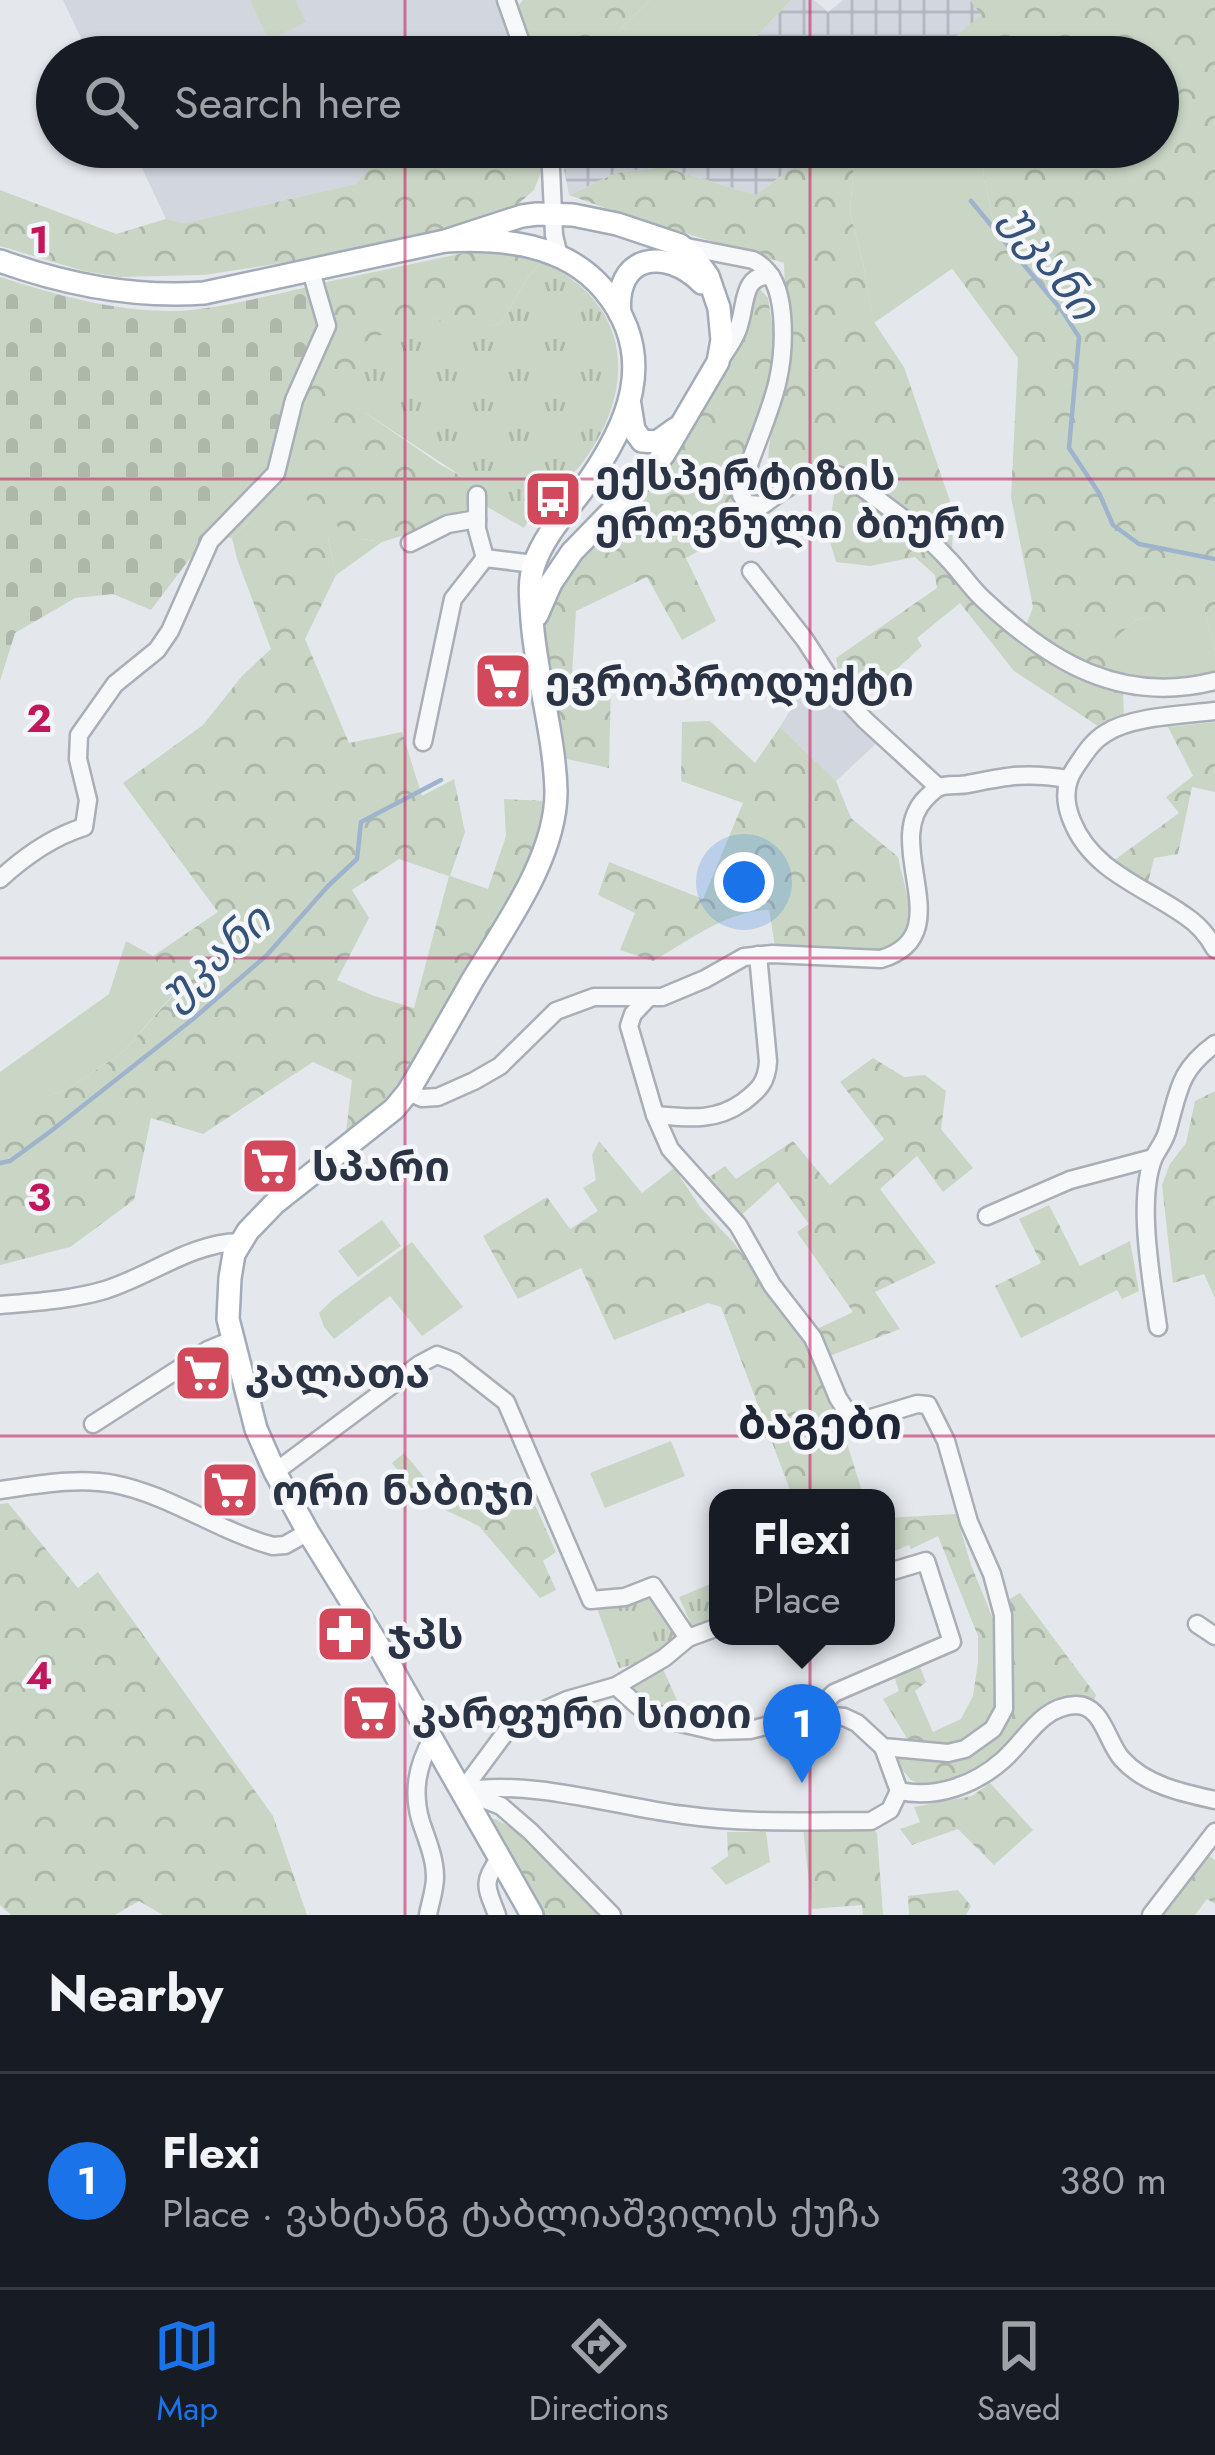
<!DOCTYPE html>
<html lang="en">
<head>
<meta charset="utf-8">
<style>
	body { margin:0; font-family:Jost,"Noto Sans Georgian",sans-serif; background:#20242c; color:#f1f3f6 }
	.you { position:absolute; left:744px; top:882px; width:42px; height:42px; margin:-30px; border:9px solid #fff; border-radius:50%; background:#1a73e8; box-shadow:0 0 0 18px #1a73e833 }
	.badge { display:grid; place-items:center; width:78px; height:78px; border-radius:50%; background:#1a73e8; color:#fff; font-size:39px; font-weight:700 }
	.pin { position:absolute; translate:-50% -99px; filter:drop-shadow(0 3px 6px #0008) }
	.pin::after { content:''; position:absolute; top:63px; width:42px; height:36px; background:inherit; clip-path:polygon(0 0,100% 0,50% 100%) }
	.popup { position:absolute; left:709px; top:1489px; width:186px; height:156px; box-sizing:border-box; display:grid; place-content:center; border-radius:24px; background:#171b24; filter:drop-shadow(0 3px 9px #0005); font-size:39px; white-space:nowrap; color:#9ea1a6 }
	.popup b { font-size:45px; color:#f1f3f6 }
	.popup::after { content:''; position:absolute; left:50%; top:100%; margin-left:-24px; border:24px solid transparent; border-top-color:#171b24 }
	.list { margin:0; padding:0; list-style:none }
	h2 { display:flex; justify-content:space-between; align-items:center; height:156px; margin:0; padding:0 48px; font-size:51px }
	h2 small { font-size:39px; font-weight:400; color:#9ea1a6 }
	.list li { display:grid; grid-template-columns:78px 1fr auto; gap:36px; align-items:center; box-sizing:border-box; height:216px; padding:0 48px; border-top:3px solid #363941 }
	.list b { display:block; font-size:45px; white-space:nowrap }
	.list p { margin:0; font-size:39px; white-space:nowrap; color:#9ea1a6 }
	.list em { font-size:39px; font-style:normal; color:#9ea1a6 }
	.icon { flex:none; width:66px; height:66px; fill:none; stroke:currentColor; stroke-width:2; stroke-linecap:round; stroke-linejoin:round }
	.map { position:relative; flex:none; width:1215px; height:1915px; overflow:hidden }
	.search { position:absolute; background:#171b24; box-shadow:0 3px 9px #0004; left:36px; right:36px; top:36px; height:132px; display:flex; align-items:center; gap:30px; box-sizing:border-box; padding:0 42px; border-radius:66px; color:#9ea1a6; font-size:45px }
	.sheet { height:372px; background:#171b24 }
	nav { display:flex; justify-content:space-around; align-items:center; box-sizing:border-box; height:168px; border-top:3px solid #363941; background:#171b24; font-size:33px; color:#9ea1a6 }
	nav a { display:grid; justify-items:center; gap:6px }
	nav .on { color:#1a73e8 }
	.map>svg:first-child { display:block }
	.built { fill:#d2d6de }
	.industrial { fill:url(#industrial-grid) }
	.green { fill:#c9d6c5 }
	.forest { fill:url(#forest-crowns); fill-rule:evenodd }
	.cemetery { fill:url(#cemetery-stones) }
	.park { fill:url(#park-tufts) }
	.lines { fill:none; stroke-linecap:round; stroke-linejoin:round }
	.stream { stroke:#9fb4cc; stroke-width:4.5 }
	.minor-casing { stroke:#a9aeb7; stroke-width:21 }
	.major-casing { stroke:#a3abb8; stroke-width:26 }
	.minor { stroke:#f7f8fa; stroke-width:16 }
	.major { stroke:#fff; stroke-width:21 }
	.grid { fill:none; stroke:#c2185b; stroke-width:3; stroke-opacity:0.55 }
	.labels { text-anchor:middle; stroke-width:9; stroke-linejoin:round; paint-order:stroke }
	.poi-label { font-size:42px; font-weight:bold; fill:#2b3445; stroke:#f4f6f9; text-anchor:start }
	.water-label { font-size:45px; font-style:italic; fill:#34527a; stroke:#f4f6f9 }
	.neighbourhood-label { font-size:45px; font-weight:bold; fill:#1d2536; stroke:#f4f6f9 }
	.grid-label { font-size:39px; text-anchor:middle; font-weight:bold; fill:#c2185b; stroke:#f4f6f9; stroke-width:9; stroke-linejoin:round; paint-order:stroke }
</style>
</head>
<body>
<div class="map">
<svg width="1215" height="1915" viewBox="0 0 1215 1915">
	<defs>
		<pattern id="industrial-grid" width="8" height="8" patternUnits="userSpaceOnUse" patternTransform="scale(3)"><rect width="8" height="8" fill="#d2d6de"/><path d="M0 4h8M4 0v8" fill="none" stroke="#b4b8c0"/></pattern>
		<pattern id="forest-crowns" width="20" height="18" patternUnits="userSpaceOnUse" patternTransform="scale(3)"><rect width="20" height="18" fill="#c9d6c5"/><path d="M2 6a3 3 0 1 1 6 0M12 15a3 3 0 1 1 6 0" fill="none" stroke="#adb8ab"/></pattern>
		<pattern id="cemetery-stones" width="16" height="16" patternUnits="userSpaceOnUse" patternTransform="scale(3)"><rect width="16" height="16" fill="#c9d6c5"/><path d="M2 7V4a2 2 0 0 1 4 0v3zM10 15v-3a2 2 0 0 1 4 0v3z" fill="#adb8ab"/></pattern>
		<pattern id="park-tufts" width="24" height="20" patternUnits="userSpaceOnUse" patternTransform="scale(3)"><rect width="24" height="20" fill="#c9d6c5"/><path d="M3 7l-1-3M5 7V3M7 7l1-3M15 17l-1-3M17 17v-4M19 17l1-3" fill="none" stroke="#adb8ab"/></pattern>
	</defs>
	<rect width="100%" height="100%" fill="#e4e7ec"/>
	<g class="built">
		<polygon points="63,0 497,0 513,52 502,57 90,57"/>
		<polygon points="132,147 388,147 357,184 185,223 166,219"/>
		<polygon points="820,675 881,739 836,781 780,727 804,687"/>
	</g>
	<g class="industrial">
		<polygon points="791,0 814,0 828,12 843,0 970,0 982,15 932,57 737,57"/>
		<polygon points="598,147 819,147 756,195 663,167 616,173 569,195 564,169 598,153"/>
	</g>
	<g class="green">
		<polygon points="250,0 295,0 306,22 269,40"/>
		<polygon points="650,0 791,0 737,57 614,57 598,51"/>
		<polygon points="855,147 979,147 996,238 874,323 863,263 850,212"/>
		<polygon points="289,436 362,539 382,542 336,575 328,538 253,517 232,538 224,536 257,501"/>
		<polygon points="1203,604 1215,651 1215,678 1139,682 1114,638 1136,620"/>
		<polygon points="126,941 153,956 176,991 123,1052 68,1089 8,1110 0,1107 0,1072 109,994"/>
		<polygon points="382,1220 401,1246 358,1277 338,1251"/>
		<polygon points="412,1242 463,1307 422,1336 390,1296 334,1339 324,1327 319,1313 332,1300"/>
		<polygon points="671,1441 685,1476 605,1508 590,1473"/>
	</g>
	<g class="forest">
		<polygon points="523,0 650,0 598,51 597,57 533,57 519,5"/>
		<polygon points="970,0 1215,0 1215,651 1203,605 1136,620 1115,638 1139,682 1105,675 1024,631 1033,607 1011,497 1018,358 951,267 996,237 979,147 1158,147 1158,57 941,57 938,52 981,15"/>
		<polygon points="388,147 538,147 543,167 534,190 507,214 307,259 204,275 120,277 84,271 0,246 0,190 116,234 166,219 185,223 356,184"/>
		<path d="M819 147H855L850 212 863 263 874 322 904 367 953 510 952 553 876 489 830 465 770 473C764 438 778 422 785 389 794 349 785 303 784 263L619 213 569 195 616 173 663 167 756 195Z"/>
		<path d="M478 250 519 256 542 262C523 278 514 304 500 324L464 330 433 318 364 412 441 465 463 477 469 487 466 509 455 519 382 542 362 539 339 527 309 505 295 467 289 436 322 283Z"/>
		<path d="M752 280 768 298 777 358 732 500 736 514C721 534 708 547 686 558L716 621 682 640 647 577 576 611 572 675 611 681 609 768 557 757 541 631 555 584 687 434Z"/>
		<path d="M836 483C867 495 904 520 929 543 940 553 950 567 960 578 1007 631 1050 679 1123 691L1124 718 1098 726 1014 671 960 603 917 638 922 646 855 707 842 690 836 658 937 588 935 575 915 557 870 566 836 562 828 535Z"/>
		<path d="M253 517 296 519 328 538 336 575 305 639 349 743 402 732 422 796 454 779 465 832 450 876 488 889 506 836 504 799 547 801 533 855 398 1089 386 1104 346 1133 352 1080 313 1062 203 1134 151 1118 134 1200 70 1247 0 1265V1107L9 1109 68 1089 123 1052 176 992 153 956 218 912 123 783 203 725 242 676 271 649 237 559 232 538ZM399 859 449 876 414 1008 374 996 337 980 369 918 352 890Z"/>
		<path d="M710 721 755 763 780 727 836 781 851 818 898 857C902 877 912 904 908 925 898 969 808 949 775 946L769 910C728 910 688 941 653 961L620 950 635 913 598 895 609 862 703 899 743 803 681 781 682 722Z"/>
		<polygon points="1215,722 1215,792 1192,787 1178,854 1154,858 1146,891 1109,864 1179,813 1166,797 1193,776 1168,727"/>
		<polygon points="873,1058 904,1077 925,1075 946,1091 941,1129 973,1168 943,1192 917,1156 880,1189 936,1263 875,1292 900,1329 827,1357 813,1331 853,1312 797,1232 809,1224 778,1182 737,1219 705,1180 725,1166 736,1179 793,1141 830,1185 884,1139 840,1082"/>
		<polygon points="1215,1091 1215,1298 1204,1274 1173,1283 1162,1185 1170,1164 1186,1143 1195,1101"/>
		<polygon points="599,1141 642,1193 674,1168 701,1208 733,1242 806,1337 834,1401 864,1498 793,1498 721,1307 708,1303 614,1340 581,1268 518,1299 483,1236 547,1197 570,1229 598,1211 583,1188 596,1180 592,1155"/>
		<polygon points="1049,1205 1080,1266 1130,1241 1139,1291 1122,1299 1117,1290 1021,1338 995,1286 1041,1263 1019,1219"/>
		<polygon points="404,1453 440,1496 456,1483 482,1513 527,1487 556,1552 543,1561 556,1590 540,1598 479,1526 418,1497 392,1463"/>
		<polygon points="8,1503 78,1588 98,1572 273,1816 307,1915 163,1915 139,1901 115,1915 11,1915 0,1905 0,1504"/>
		<polygon points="956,1514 971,1565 993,1619 999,1696 994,1716 980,1735 961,1745 911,1745 883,1699 899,1691 891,1667 917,1659 926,1682 915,1691 933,1732 961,1719 973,1696 978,1662 978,1636 938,1536 911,1549 909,1545 886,1554 886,1518"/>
		<path d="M1020 1593 1096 1695 1093 1704 1059 1700 1042 1708 985 1769 939 1785H922L911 1780 897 1764 899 1758 907 1754C958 1776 975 1743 1011 1711L1013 1676 1001 1604Z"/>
		<polygon points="662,1667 687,1722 635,1698 623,1675"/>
		<polygon points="990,1783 1033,1830 994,1865 958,1829 912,1845 900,1829 920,1822 914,1807 972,1796"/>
		<path d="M489 1818C515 1819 582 1894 604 1915H540Z"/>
		<polygon points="870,1826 877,1833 883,1915 863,1915 862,1905 812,1909 803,1828"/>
		<polygon points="727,1832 766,1832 770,1862 726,1885 711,1868 728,1856"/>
		<polygon points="1215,1838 1215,1847 1209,1856 1215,1860 1215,1904 1207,1899 1195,1915 1158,1915"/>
		<polygon points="958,1890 971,1906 966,1915 909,1915 908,1896"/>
	</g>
	<path class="cemetery" d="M0 277C56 295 112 311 172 311 217 310 264 296 309 287L322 328 288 390 271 458 264 475 213 528 151 610 113 594 75 598 15 633 0 681Z"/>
	<g class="park">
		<path d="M542 262C635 304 637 392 580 466 573 474 567 478 559 484 543 496 533 511 524 528L470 497 469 487 463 477 364 412 353 386 365 342 403 325 433 318 464 329 500 324C514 304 523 278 542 262Z"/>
		<polygon points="718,1581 718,1620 693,1629 679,1597"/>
		<polygon points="642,1596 658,1599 666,1609 677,1640 662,1658 619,1668 595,1603"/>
	</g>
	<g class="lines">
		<g class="stream">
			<polyline points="971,201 1063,312 1079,337 1069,448 1099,493 1113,525 1139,544 1215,559"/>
			<polyline points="0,1163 10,1161 51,1131 193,1019 267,955 328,886 357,859 361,822 441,780"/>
		</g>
		<g class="minor-casing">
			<g id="minor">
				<polyline points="506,0 526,57"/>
				<polyline points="550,147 554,235 559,256"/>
				<path d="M682 246 753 260C774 271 780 292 782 315 788 385 762 422 742 485L741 495 747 504 763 505C782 491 803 474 828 474 848 474 869 493 884 504 907 521 928 537 947 558 960 571 970 587 983 599 1050 662 1121 705 1215 681"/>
				<path d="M720 360C728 348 737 336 740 322 746 302 743 274 771 276"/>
				<polyline points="477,495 477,529 485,558 534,564"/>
				<polyline points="410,543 448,524 477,519"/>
				<polyline points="751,571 805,640 838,691 865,720 938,787"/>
				<path d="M1215 711C1184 715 1132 716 1106 733 1092 741 1084 755 1075 768 1064 784 1064 802 1072 821 1092 871 1143 886 1184 915 1198 924 1207 934 1215 949"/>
				<polyline points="423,742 453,599 485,558"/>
				<path d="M0 879C24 857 52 837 84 827L88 800 78 759 79 735 115 684 157 650 170 631 210 541 276 473 294 400 327 326 311 271"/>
				<path d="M408 1092 422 1098 438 1097 474 1081 500 1066 556 1011 594 997H662L705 979 744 957 772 954 881 959C962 935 880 844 926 798 929 795 936 788 940 787 948 784 959 786 968 784 1008 776 1026 772 1068 779"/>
				<path d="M655 1115C688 1118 715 1122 743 1102 759 1090 767 1082 768 1061L758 955"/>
				<polyline points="987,1216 1070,1180 1153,1158"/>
				<path d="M0 1305C35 1302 71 1300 105 1290 150 1276 191 1243 239 1242"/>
				<path d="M1158 1327C1152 1282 1136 1199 1154 1157 1158 1149 1164 1142 1167 1132 1179 1091 1178 1071 1215 1044"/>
				<polyline points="93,1424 208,1350 232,1340"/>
				<polyline points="275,1472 420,1364 437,1355 455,1362 506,1402 591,1600 625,1597 653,1586 688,1638"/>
				<path d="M0 1490C37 1485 77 1477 114 1484 170 1495 218 1531 273 1546L285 1545 308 1532"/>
				<polyline points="1197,1624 1215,1636"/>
				<polyline points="616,1686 638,1706 652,1712 672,1721 715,1731 750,1730 813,1714 844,1717 857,1723 883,1747 948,1753 965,1749 993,1729 1004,1709 1003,1615 992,1574 969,1522 946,1441 928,1405 917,1404 868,1419 858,1420 850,1416 838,1398 813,1338 772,1285 738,1225 670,1149 655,1115 629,1026 633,1014 647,999"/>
				<polyline points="813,1714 834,1693 952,1642 926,1561 886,1573"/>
				<path d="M462 1791C534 1779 612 1806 684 1815 746 1824 809 1821 871 1821L890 1810 899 1791 883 1747"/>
				<polyline points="462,1791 511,1725 567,1700 616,1686 664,1658 688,1638 718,1627"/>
				<polyline points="463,1791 501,1806 531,1832 612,1915"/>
				<path d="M899 1791C936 1799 975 1785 1003 1760 1026 1740 1041 1706 1076 1705 1103 1705 1107 1743 1122 1759 1145 1785 1183 1793 1215 1800"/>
				<path d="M428 1915C430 1903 435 1890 435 1877 435 1858 427 1840 421 1822 412 1792 417 1766 432 1739"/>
				<path d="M497 1915C487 1888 481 1884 499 1859"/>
				<polyline points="1151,1915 1215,1832"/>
			</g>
		</g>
		<g class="major-casing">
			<g id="major">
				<path d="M445 241C501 238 565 243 604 290 660 357 628 427 583 489 566 512 543 537 534 565 528 583 531 602 532 620 536 676 555 737 556 792 556 857 505 926 472 981 451 1018 430 1055 408 1092L394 1109 275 1203 248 1231 234 1254 230 1278 228 1319 256 1429 275 1472 308 1532 383 1653 532 1915"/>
				<path d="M0 261C67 285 133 298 204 293L445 241 522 216 537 214 573 215 617 224 680 245 693 256 708 276 719 308 722 340 718 362 664 454 647 475 572 552 551 583 537 615"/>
				<path d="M620 314C614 255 665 246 702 283"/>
				<polyline points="630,405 634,430 642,441 657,442 675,429"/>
			</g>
		</g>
		<use href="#minor" class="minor"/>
		<use href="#major" class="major"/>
	</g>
	<path class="grid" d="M405 0V57M810 0V57M405 147V1915M810 147V1915M0 479H1215M0 958H1215M0 1436H1215"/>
	<defs>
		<g id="bus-square" transform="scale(3)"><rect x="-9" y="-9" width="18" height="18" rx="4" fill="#d1495b" stroke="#f4f6f9"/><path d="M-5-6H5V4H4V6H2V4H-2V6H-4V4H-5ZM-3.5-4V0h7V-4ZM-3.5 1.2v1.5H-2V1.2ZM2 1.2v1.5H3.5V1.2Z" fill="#fff"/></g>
		<g id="supermarket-square" transform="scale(3)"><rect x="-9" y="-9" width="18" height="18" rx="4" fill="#d1495b" stroke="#f4f6f9"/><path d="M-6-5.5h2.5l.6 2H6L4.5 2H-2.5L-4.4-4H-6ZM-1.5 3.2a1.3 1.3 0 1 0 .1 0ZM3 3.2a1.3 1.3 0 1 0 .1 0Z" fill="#fff"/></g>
		<g id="pharmacy-square" transform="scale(3)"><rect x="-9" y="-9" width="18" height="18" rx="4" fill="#d1495b" stroke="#f4f6f9"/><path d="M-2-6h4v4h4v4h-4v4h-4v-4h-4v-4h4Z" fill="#fff"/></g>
	</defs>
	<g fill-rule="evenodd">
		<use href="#bus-square" x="553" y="499"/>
		<use href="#supermarket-square" x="503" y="681"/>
		<use href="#supermarket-square" x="270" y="1166"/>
		<use href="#supermarket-square" x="203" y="1373"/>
		<use href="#supermarket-square" x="230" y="1490"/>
		<use href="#pharmacy-square" x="345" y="1634"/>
		<use href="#supermarket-square" x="370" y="1713"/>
	</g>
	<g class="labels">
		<g class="poi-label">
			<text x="595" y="490">ექსპერტიზის<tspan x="595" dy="48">ეროვნული ბიურო</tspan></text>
			<text x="545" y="696">ევროპროდუქტი</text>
			<text x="312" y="1181">სპარი</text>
			<text x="245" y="1388">კალათა</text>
			<text x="272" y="1505">ორი ნაბიჯი</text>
			<text x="387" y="1649">ჯპს</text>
			<text x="412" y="1728">კარფური სითი</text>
		</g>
		<g class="water-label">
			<text transform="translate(1052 261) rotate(54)" y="16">უკანი</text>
			<text transform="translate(214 956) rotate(-41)" y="16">უკანი</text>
		</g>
		<g class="neighbourhood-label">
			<text x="820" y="1439">ბაგები</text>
		</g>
	</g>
	<g class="grid-label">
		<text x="39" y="253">1</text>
		<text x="39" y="732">2</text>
		<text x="39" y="1211">3</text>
		<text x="39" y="1689">4</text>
	</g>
</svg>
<div class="you"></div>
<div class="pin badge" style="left:802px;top:1783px">1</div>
<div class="popup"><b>Flexi</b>Place</div>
<div class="search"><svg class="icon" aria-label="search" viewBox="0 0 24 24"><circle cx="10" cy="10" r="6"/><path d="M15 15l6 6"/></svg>Search here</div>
</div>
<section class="sheet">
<h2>Nearby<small></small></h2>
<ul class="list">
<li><span class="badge">1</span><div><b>Flexi</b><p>Place · ვახტანგ ტაბლიაშვილის ქუჩა</p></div><em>380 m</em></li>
</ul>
</section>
<nav>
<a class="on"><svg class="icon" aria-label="map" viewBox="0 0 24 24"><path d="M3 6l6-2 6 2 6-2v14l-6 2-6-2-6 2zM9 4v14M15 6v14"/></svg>Map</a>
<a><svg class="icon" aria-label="directions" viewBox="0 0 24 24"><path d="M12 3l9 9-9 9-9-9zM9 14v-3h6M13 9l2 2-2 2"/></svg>Directions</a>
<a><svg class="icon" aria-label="saved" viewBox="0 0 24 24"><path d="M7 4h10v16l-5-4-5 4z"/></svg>Saved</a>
</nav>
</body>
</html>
